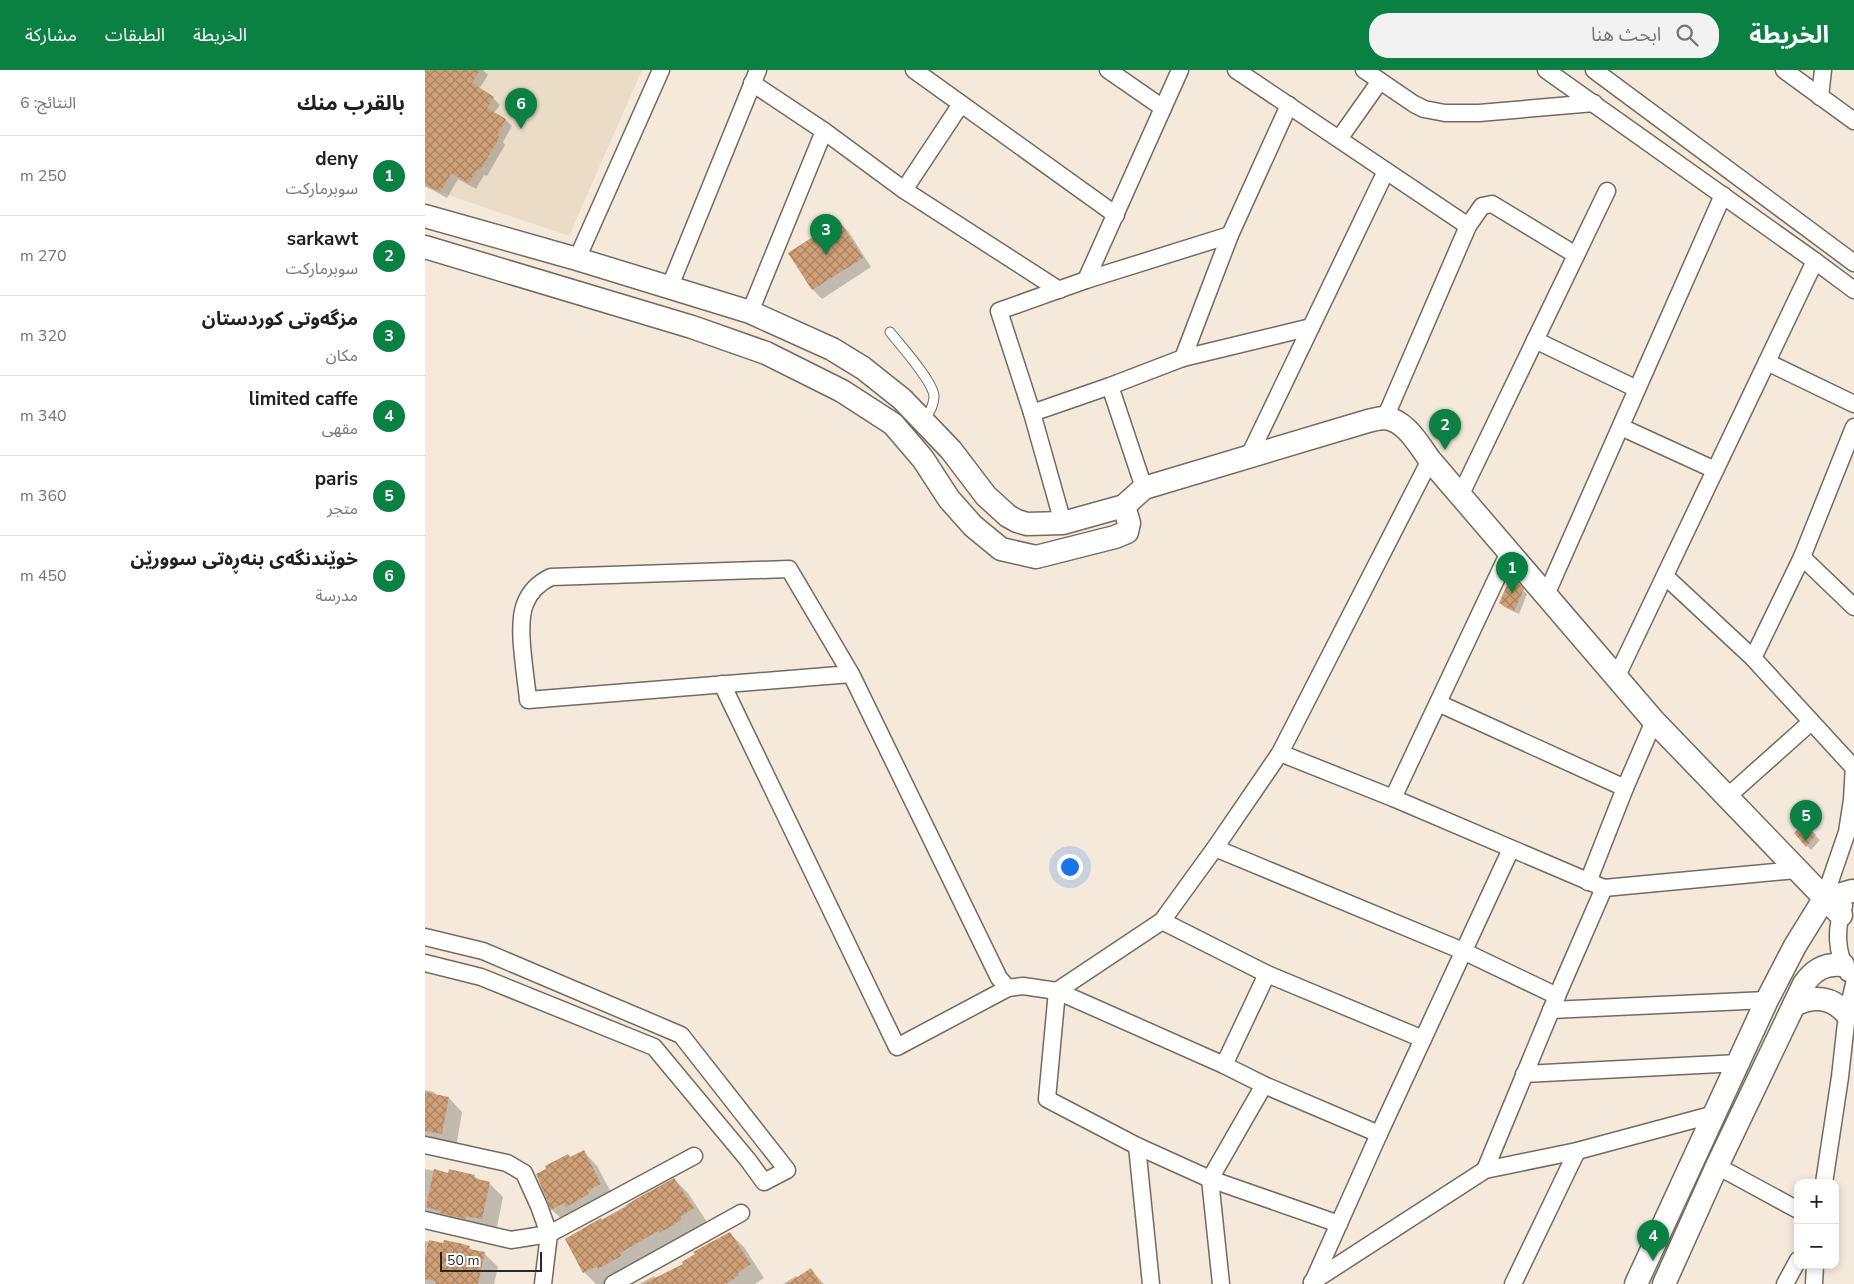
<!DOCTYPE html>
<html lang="ar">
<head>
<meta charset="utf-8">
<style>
	body { margin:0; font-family:"Nunito Sans","Noto Sans Arabic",sans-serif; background:#f2f2f2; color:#202124; direction:rtl }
	.controls { position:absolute; right:15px; bottom:15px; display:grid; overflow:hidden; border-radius:10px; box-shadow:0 2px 8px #0003 }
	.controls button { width:45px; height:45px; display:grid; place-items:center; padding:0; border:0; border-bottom:1px solid #e0e0e0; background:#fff; color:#202124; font:25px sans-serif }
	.scale { position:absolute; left:15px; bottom:12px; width:102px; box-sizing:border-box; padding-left:5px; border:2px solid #2b2722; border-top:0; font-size:14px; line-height:18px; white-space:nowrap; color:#2b2722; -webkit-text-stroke:4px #fff; paint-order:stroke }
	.you { position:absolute; left:644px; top:796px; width:18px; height:18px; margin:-12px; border:4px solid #fff; border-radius:50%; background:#1a73e8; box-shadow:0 0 0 8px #1a73e833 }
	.badge { display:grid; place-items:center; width:32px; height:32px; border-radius:50%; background:#0b8043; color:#fff; font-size:16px; font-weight:700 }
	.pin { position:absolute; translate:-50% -41px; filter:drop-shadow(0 1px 2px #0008) }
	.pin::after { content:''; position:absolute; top:26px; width:18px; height:15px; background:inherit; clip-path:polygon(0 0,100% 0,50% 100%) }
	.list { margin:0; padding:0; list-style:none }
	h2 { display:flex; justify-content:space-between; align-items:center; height:65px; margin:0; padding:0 20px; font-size:21px }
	h2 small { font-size:16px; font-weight:400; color:#757577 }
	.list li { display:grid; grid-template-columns:32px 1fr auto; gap:15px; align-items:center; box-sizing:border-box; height:80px; padding:0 20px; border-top:1px solid #e0e0e0 }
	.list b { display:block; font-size:19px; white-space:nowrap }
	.list p { margin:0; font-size:16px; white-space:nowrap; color:#757577 }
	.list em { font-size:16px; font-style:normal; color:#757577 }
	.icon { flex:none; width:28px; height:28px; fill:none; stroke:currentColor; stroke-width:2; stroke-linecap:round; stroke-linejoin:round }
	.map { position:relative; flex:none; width:1429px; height:1214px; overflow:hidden; direction:ltr }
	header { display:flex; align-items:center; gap:30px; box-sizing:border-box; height:70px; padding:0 25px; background:#0b8043; color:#fff }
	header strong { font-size:24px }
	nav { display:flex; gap:28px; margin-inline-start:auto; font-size:18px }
	.search { width:350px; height:45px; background:#f2f2f2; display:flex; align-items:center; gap:12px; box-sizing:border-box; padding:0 18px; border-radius:20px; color:#757577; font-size:19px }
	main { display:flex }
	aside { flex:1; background:#fff }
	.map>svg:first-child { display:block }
	.built { fill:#ebdcc8 }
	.shadow { fill:#0003 }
	.building { fill:url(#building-cross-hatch) }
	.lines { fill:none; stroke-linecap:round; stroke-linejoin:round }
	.lane-casing { stroke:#736b5e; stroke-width:11 }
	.street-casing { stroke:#736b5e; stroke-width:19 }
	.secondary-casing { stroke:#736b5e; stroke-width:25 }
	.lane { stroke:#fff; stroke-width:9 }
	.street { stroke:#fff; stroke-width:16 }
	.secondary { stroke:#fff; stroke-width:22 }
</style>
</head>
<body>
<header>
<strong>الخريطة</strong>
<div class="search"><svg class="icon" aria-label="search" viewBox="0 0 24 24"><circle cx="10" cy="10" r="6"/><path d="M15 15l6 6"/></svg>ابحث هنا</div>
<nav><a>الخريطة</a><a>الطبقات</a><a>مشاركة</a></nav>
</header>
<main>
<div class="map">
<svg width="1429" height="1214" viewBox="0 0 1429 1214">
	<defs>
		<pattern id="building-cross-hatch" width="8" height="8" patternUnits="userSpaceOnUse" patternTransform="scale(1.25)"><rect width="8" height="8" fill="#cfa077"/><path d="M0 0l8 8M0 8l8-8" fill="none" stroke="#a88261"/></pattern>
	</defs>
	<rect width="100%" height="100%" fill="#f4e9db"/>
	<polygon class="built" points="0,0 217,0 144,166 0,117"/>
	<g class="shadow">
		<polygon points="0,0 58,0 63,5 54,19 68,28 75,35 69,43 81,50 87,56 78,72 80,75 62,106 59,105 51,119 33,109 22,128 0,116"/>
		<polygon points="414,152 423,161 446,197 397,229 388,220 365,183"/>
		<polygon points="1086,508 1102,524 1094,544 1079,537 1075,533"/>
		<polygon points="1379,755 1395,770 1386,780 1371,763"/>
		<polygon points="0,1020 9,1022 13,1026 24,1028 37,1042 31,1078 0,1075"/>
		<polygon points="159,1082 172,1096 189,1128 141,1153 127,1140 112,1105"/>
		<polygon points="0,1099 24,1104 49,1106 54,1110 64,1113 78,1127 71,1162 0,1146"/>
		<polygon points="249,1109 263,1123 282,1152 186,1210 178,1214 171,1214 159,1202 142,1169"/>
		<polygon points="305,1164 319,1177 339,1208 330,1214 214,1214 229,1206 231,1209 260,1194"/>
		<polygon points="0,1171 19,1175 44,1177 49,1181 59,1183 73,1197 69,1214 0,1214"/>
		<polygon points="386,1200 399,1214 358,1214 371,1206 373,1208"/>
	</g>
	<g class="building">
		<polygon points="0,0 55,0 47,13 69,27 62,38 81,49 72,65 75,67 55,100 52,99 44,113 26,103 15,122 0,114"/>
		<polygon points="414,150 438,188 387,220 363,183"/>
		<polygon points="1086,506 1099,519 1089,541 1074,533"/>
		<polygon points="1379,753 1391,765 1381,777 1369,763"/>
		<polygon points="0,1022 24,1027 17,1064 0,1061"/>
		<polygon points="159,1080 176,1114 162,1121 164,1124 141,1137 139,1133 126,1140 111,1104 121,1099 120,1096 143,1084 145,1087"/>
		<polygon points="9,1099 23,1103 24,1099 50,1105 49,1108 65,1112 57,1149 41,1146 41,1149 32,1147 15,1143 15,1141 1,1137"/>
		<polygon points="249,1108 269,1138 255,1147 257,1149 235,1163 233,1161 195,1183 196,1186 173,1199 172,1196 158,1203 140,1169 176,1148 177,1150 201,1137 200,1136 211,1129"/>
		<polygon points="305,1162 326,1194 313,1203 314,1205 301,1214 218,1214 258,1194 257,1192 270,1184 268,1182"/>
		<polygon points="4,1170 18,1173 19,1170 34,1173 45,1176 44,1179 60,1182 53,1214 10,1214 11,1211 0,1209 0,1188"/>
		<polygon points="386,1198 396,1214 362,1214"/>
	</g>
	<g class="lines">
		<g class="lane-casing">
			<path id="lane" d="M465 262C475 275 508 311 509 326 509 336 504 342 499 351"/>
		</g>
		<g class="street-casing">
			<g id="street">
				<polyline points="489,0 691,145"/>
				<polyline points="683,0 738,38"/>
				<polyline points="811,0 1043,156"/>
				<polyline points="939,0 989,34 999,39 1020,43 1054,43 1169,33"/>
				<polyline points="1121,0 1390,191 1429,220"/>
				<polyline points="1169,0 1429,193"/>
				<polyline points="1359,0 1429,51"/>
				<polyline points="327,13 399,61 479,120 634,220"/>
				<polyline points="1395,27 1398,0"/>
				<polyline points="914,69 955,11"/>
				<polyline points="479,120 536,34"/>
				<polyline points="152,189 236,0"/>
				<polyline points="661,210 755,0"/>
				<polyline points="245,216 333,0"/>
				<polyline points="325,242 399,61"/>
				<polyline points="1110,270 1212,319"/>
				<polyline points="758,288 805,165 864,35"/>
				<polyline points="1342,292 1429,334"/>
				<polyline points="685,316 719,418"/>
				<polyline points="607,343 685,316 758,288 886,257"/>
				<polyline points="960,348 1043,156 1057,136 1067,134 1151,185"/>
				<polyline points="1196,357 1290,400"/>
				<polyline points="824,386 961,101"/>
				<polyline points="1036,424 1182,121"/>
				<polyline points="638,453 607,343 574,241 661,210 805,165"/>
				<polyline points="1377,487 1429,537"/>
				<polyline points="1240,506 1328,588 1429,698"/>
				<polyline points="1121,525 1298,125"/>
				<polyline points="1328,588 1377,487 1429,357"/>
				<path d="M426 604 103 630C101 605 91 556 100 534 105 521 113 513 126 507L364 499 426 604 574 908 583 918"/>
				<polyline points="1191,608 1390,191"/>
				<polyline points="297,614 472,977 583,918 598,916 632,921 799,995 839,1015 954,1064 887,1214"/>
				<polyline points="1013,633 1200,718"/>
				<polyline points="855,683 968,728 1179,818 1371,800"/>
				<polyline points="1302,727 1386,652"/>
				<polyline points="968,728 1084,482"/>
				<polyline points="790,778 1038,881 1132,926"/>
				<polyline points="1163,812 1200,718 1229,651"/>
				<polyline points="1399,829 1422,762 1427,730 1429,695"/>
				<path d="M1419 836C1410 858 1411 883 1423 903"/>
				<polyline points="737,851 842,904 998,969"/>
				<polyline points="0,867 58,881 256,965 362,1100 339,1112 323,1090 229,977 56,907 0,893"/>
				<polyline points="1126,940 1342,930"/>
				<polyline points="799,995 842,904"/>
				<polyline points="1099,1004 1314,993"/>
				<polyline points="954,1064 1086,779"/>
				<polyline points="0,1075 82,1093 99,1103 114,1136 124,1164 118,1214"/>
				<polyline points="712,1076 726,1214"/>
				<polyline points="1292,1096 1373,1140"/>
				<polyline points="1060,1100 1132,926 1179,818"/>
				<polyline points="1399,1113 1415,1007 1422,944 1429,914"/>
				<polyline points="0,1150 86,1170 124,1164 269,1086"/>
				<polyline points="914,1154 785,1109 712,1076 622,1029 632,921 737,851 790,778 855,683 1005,390"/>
				<polyline points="887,1212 1060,1100 1152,1081 1290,1044"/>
				<polyline points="188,1214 316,1143"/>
				<polyline points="796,1214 785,1109 839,1015"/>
				<polyline points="1088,1214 1152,1081"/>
				<polyline points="1360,1214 1373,1190"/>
				<polyline points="1389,1214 1390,1195"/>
			</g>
		</g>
		<g class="secondary-casing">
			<g id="secondary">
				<path d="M0 146 152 189 325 242 407 279 438 298 477 329 526 380 561 426 583 446 592 451 602 454 638 453 699 436 719 418 943 351C948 350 954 348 959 348 980 349 994 375 1005 390L1229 651 1416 845"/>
				<polyline points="0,177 267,257 341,283 417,321 468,354 498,389 524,429 548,456 576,479 611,487 690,467 702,462 704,453 699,436"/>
				<path d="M1369 935C1389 925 1407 927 1422 944"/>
				<polyline points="1211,1214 1342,930 1370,876 1399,829 1427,821"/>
				<path d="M1239 1214 1292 1096 1379 914C1389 899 1401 893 1418 895"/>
			</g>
		</g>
		<use href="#lane" class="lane"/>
		<use href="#street" class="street"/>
		<use href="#secondary" class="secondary"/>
	</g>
</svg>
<div class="controls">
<button>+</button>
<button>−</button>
</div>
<div class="scale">50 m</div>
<div class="you"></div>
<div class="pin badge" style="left:1087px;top:523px">1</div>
<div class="pin badge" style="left:1020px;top:380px">2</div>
<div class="pin badge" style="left:401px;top:185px">3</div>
<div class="pin badge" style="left:1228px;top:1191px">4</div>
<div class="pin badge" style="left:1381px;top:771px">5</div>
<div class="pin badge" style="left:96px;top:59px">6</div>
</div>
<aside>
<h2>بالقرب منك<small>النتائج: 6</small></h2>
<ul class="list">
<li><span class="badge">1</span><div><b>deny</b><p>سوبرماركت</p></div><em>250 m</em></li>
<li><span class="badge">2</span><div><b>sarkawt</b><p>سوبرماركت</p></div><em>270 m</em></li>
<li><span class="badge">3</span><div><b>مزگەوتی کوردستان</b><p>مكان</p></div><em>320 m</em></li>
<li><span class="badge">4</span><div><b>limited caffe</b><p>مقهى</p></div><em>340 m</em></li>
<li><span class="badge">5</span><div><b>paris</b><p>متجر</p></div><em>360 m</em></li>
<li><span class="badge">6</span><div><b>خوێندنگەی بنەڕەتی سوورێن</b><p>مدرسة</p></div><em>450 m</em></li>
</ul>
</aside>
</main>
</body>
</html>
